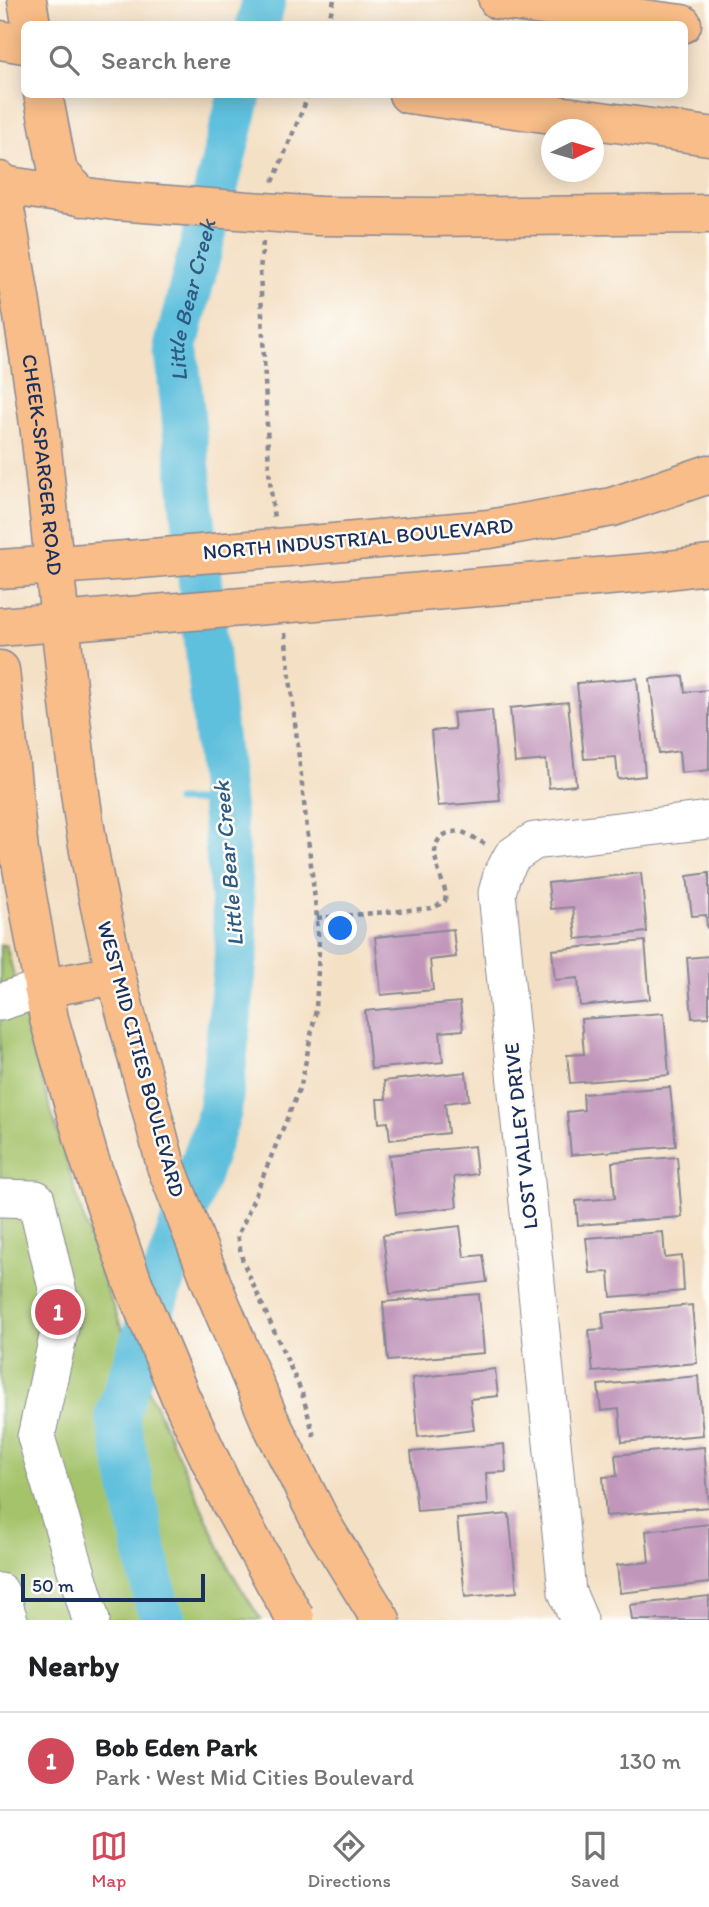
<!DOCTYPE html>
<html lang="en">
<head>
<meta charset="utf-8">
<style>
	body { margin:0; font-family:Itim,sans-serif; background:#f6f6f6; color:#202124 }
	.compass { position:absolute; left:541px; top:119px; width:63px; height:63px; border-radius:50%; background:#fff; box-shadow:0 4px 18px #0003; rotate:85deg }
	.scale { position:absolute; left:21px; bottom:18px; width:184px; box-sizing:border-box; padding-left:7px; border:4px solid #1b2f5e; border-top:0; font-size:19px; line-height:24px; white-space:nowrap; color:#1b2f5e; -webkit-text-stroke:5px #fdfcf7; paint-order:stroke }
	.you { position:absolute; left:341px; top:929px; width:24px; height:24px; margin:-18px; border:5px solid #fff; border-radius:50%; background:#1a73e8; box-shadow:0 0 0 10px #1a73e833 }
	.badge { display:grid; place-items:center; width:46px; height:46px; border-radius:50%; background:#d1495b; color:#fff; font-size:23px; font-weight:700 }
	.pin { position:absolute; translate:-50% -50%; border:4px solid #fff; box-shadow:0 2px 7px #0006 }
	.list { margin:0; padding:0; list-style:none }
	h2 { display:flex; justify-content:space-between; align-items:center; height:91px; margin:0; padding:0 28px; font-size:30px }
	h2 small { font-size:23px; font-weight:400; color:#757577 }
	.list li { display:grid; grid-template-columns:46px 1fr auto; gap:21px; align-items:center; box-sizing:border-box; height:98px; padding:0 28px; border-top:2px solid #e0e0e0 }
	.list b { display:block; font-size:26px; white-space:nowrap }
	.list p { margin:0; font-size:23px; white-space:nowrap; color:#757577 }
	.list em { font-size:23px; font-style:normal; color:#757577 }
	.icon { flex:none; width:38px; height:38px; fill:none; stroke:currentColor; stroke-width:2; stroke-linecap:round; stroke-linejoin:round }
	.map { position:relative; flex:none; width:709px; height:1620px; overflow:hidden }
	.search { position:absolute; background:#fff; box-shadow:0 4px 18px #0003; left:21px; right:21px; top:21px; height:77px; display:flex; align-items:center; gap:18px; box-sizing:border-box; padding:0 24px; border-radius:10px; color:#757577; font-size:26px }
	.sheet { height:189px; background:#fff }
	nav { display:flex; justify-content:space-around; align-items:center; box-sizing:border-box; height:98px; border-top:2px solid #e0e0e0; background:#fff; font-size:19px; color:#757577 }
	nav a { display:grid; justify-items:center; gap:4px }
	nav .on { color:#d1495b }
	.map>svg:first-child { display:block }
	.green { fill:#a4c36b; stroke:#607964; stroke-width:2 }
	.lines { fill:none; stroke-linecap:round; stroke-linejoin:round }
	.stream { stroke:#5ec0dd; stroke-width:7 }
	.river { stroke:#5ec0dd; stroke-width:44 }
	.building { fill:#c196bb }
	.minor-casing { stroke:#888892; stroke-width:39 }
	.major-casing { stroke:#888892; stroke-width:41 }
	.highway-casing { stroke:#888892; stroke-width:41 }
	.path { stroke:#888892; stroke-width:4.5; stroke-dasharray:5 5; stroke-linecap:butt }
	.minor { stroke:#fff; stroke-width:37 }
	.major { stroke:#f8bd89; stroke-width:38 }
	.highway { stroke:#f8bd89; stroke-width:38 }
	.major-bridge-casing { stroke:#888892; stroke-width:41; stroke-linecap:butt }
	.highway-bridge-casing { stroke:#888892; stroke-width:41; stroke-linecap:butt }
	.major-bridge { stroke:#f8bd89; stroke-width:38 }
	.highway-bridge { stroke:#f8bd89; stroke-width:38 }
	.labels { text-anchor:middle; stroke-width:5; stroke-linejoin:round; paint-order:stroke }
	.street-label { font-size:21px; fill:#1b2f5e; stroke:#fdfcf7 }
	.water-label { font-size:23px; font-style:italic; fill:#2f5a84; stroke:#fdfcf7 }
</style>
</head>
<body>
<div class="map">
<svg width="709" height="1620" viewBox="0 0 709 1620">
	<rect width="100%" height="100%" fill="#fdfcf7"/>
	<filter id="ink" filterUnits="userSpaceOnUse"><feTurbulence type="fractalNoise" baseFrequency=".0143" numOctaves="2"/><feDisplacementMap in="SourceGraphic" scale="14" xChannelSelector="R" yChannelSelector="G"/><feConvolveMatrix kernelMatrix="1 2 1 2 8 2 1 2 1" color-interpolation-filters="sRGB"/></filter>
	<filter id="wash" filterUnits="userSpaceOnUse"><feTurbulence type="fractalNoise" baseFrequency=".00686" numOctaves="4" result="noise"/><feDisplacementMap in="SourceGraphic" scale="28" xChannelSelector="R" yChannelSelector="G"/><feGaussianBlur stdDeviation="1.57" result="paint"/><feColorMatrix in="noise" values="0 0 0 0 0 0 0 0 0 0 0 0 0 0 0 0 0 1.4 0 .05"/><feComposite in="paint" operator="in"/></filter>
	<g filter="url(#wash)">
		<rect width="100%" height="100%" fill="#f4e0c5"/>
		<polygon class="green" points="0,945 6,945 36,1061 101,1276 130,1349 230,1570 261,1620 0,1620"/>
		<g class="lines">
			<polyline class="stream" points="177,801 222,801"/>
			<g class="river">
				<polyline points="258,24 264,0"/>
				<path id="s1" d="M164 1620 156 1601 117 1415 220 1111 237 946 176 346 240 94"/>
			</g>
		</g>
		<g id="blocks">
			<g class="building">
				<polygon points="683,676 685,692 709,690 709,770 681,773 679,751 659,754 650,679"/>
				<polygon points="637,678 645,776 618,779 616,757 584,759 577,683"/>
				<polygon points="568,702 576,785 549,788 546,760 515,763 510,708"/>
				<polygon points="492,710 500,801 438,806 431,731 455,729 453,713"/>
				<polygon points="641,873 647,932 576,939 573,907 551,909 548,883"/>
				<polygon points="709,873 709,928 707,928 706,915 692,916 687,876"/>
				<polygon points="453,929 456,957 430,960 433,990 381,995 375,937"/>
				<polygon points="645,941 650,999 580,1006 578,978 555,980 552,950"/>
				<polygon points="709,956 709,1017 692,1018 687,958"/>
				<polygon points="460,1002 463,1030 440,1032 443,1062 371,1069 365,1011"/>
				<polygon points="664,1013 669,1075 570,1083 567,1055 584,1054 581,1019"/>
				<polygon points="466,1072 469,1100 445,1103 448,1133 390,1140 388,1122 379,1123 377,1099 386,1099 384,1081"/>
				<polygon points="670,1087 676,1146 571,1155 567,1112 584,1110 583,1094"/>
				<polygon points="474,1146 477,1174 454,1177 457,1207 396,1214 389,1155"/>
				<polygon points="677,1157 682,1217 578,1225 576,1201 615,1198 612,1162"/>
				<polygon points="460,1226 464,1257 483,1255 487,1282 390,1294 383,1235"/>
				<polygon points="663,1232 665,1258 682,1256 684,1291 611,1297 609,1272 590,1273 586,1238"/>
				<polygon points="479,1294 484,1353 388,1361 383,1302"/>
				<polygon points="692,1305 697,1363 593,1372 589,1330 604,1329 602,1313"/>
				<polygon points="495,1369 498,1396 470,1399 474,1430 418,1437 412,1378"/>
				<polygon points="698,1376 703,1435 622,1442 619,1409 601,1411 598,1385"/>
				<polygon points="504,1444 506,1472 486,1473 488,1505 417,1511 411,1452"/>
				<polygon points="704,1447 709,1507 606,1516 603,1477 617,1476 615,1455"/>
				<polygon points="509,1514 517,1592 465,1597 457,1519"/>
				<polygon points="709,1524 709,1583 620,1593 617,1565 649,1562 646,1531"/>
				<polygon points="709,1596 709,1620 632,1620 630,1605"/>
			</g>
		</g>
	</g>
	<g filter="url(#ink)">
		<use href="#blocks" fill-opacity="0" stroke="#888892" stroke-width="2"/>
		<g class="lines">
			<g class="minor-casing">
				<g id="minor">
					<polyline points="0,1002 43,988"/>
					<polyline points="0,1198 36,1199 63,1314 36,1437 91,1620"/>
					<polyline points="0,1592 9,1620"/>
					<polyline points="579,1620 567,1592 497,893 502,875 512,856 534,841 709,820"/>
				</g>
			</g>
			<g class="major-casing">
				<g id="major">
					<polyline points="27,0 31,24"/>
					<polyline points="43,94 58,172 82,197"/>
					<path id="s2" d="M0 181C15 265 29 348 40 432 55 562 65 692 84 821 102 938 137 1052 166 1166"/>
					<polyline points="300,546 489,529 612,507 709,474"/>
					<polyline points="0,569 127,560"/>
					<polyline points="304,602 644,573 709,565"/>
					<polyline points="0,627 129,616"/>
					<polyline points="0,670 19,851 49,1019 89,1158 133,1283"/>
					<polyline points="43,988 116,975"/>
					<polyline points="323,1526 381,1620"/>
				</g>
			</g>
			<g class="highway-casing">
				<g id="highway">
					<polyline points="498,0 682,24"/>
					<polyline points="0,40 24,44"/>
					<polyline points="408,94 709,136"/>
					<polyline points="1,185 116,201"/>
					<polyline points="318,216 433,217 709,214"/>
				</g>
			</g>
			<g class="path">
				<polyline points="328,24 334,0"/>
				<polyline points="273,182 309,94"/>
				<polyline points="263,242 260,270 269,470 274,520"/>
				<polyline points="285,633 317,918 319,950 316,1010 301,1085 244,1222 237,1235 243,1262 302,1393 314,1436"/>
				<path d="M317 918 433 908 445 901 446 895C443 878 423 845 446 834 451 832 457 831 462 832 470 835 479 841 487 845"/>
			</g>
			<use href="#minor" class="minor"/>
			<use href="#major" class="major"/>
			<use href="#highway" class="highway"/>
			<g class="major-bridge-casing">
				<g id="major-bridge">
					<polyline points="127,560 300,546"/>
					<polyline points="129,616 304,602"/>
					<polyline points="166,1166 212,1284 270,1421 323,1526"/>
					<polyline points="133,1283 181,1398 230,1502 295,1618"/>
				</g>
			</g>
			<g class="highway-bridge-casing">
				<polyline id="highway-bridge" points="116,201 318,216"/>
			</g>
			<use href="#major-bridge" class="major-bridge"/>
			<use href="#highway-bridge" class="highway-bridge"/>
		</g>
	</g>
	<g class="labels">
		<g class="street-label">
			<text dy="7" stroke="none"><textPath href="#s2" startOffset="287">CHEEK-SPARGER ROAD</textPath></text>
			<text transform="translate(358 539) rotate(-5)" y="7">NORTH INDUSTRIAL BOULEVARD</text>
			<text transform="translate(141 1059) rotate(75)" y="7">WEST MID CITIES BOULEVARD</text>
			<text transform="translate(521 1136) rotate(-96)" y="7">LOST VALLEY DRIVE</text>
		</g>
		<g class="water-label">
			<text dy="8" stroke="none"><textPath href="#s1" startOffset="1348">Little Bear Creek</textPath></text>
			<text transform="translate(228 864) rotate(-95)" y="8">Little Bear Creek</text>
		</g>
	</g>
</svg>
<svg class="compass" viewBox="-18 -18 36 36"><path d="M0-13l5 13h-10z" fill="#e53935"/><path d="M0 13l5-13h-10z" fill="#757577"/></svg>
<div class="scale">50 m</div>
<div class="you"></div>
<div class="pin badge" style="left:58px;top:1312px">1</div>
<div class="search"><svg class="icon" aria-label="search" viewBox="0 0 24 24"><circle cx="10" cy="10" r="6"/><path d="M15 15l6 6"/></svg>Search here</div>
</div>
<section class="sheet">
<h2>Nearby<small></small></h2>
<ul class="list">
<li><span class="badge">1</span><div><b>Bob Eden Park</b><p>Park · West Mid Cities Boulevard</p></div><em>130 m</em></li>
</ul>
</section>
<nav>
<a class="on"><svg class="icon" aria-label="map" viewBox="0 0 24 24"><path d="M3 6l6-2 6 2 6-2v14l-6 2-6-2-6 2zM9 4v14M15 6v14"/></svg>Map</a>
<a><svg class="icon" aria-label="directions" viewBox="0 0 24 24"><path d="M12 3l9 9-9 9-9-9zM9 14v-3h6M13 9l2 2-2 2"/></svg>Directions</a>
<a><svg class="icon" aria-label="saved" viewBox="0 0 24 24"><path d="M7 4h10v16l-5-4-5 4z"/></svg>Saved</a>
</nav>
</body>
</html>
